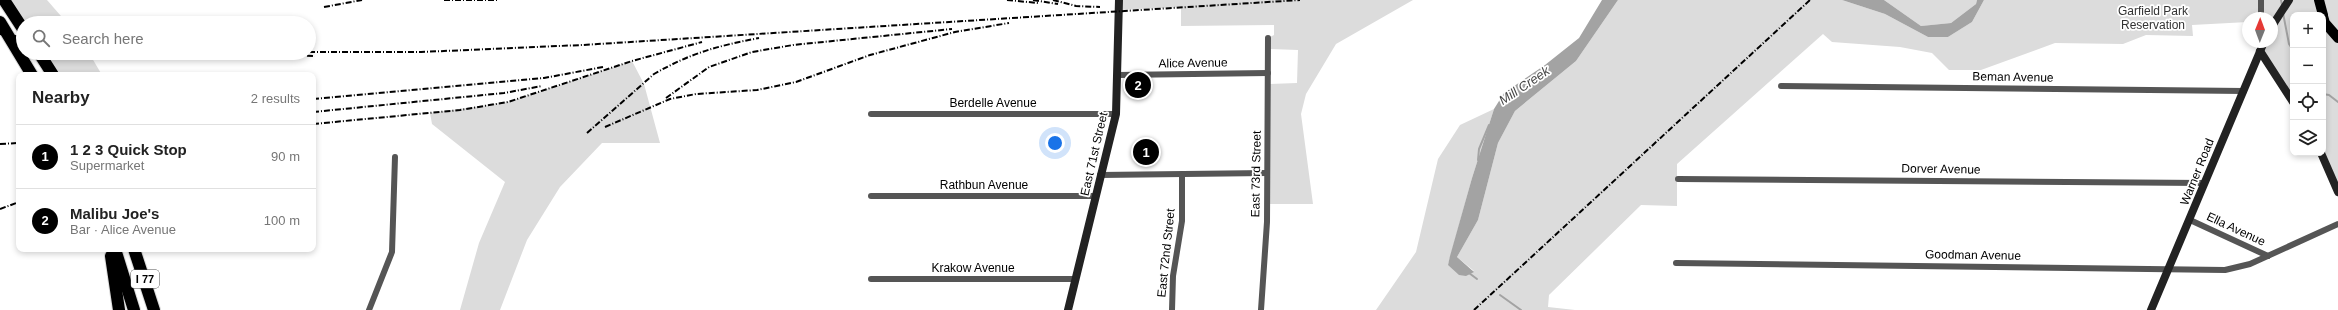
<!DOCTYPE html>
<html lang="en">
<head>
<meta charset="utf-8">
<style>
	body { margin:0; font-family:Arial,sans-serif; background:#f2f2f2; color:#222 }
	.controls { position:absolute; right:12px; top:12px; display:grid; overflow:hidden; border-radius:8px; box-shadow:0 2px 6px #0003 }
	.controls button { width:36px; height:36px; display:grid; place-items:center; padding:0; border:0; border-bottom:1px solid #e0e0e0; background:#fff; color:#222; font:20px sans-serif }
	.compass { position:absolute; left:2242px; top:12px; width:36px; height:36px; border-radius:50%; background:#fff; box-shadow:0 2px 6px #0003; rotate:1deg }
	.you { position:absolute; left:1055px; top:143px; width:14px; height:14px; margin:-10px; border:3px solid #fff; border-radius:50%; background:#1a73e8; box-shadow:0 0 0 6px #1a73e833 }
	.badge { display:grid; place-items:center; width:26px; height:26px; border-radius:50%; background:#000; color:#fff; font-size:13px; font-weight:700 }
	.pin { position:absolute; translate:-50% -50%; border:2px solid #fff; box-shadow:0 1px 4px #0006 }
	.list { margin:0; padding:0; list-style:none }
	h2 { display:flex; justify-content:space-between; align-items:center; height:52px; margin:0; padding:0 16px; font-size:17px }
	h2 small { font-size:13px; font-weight:400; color:#767676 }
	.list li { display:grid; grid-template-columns:26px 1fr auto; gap:12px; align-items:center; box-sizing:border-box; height:64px; padding:0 16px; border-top:1px solid #e0e0e0 }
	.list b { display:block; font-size:15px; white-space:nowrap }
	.list p { margin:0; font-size:13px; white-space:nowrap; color:#767676 }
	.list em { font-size:13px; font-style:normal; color:#767676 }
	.icon { flex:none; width:22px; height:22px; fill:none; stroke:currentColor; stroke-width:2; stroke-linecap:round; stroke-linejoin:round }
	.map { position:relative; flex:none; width:2338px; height:310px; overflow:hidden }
	.search { position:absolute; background:#fff; box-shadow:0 2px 6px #0003; left:16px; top:16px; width:300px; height:44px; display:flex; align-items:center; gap:10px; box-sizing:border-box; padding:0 14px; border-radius:22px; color:#767676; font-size:15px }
	.panel { position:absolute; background:#fff; box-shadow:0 2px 6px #0003; left:16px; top:72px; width:300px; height:180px; border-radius:8px }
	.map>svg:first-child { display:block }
	.green { fill:#dcdcdc }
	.water { fill:#a3a3a3 }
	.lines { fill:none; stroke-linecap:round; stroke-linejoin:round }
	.stream { stroke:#a3a3a3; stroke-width:2 }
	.primary-casing { stroke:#dbdbdb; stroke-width:12 }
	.highway-casing { stroke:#dbdbdb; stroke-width:14 }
	.street { stroke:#555; stroke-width:6 }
	.secondary { stroke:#222; stroke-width:8 }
	.primary { stroke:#000; stroke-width:10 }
	.highway { stroke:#000; stroke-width:12 }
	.rail { stroke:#000; stroke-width:2; stroke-dasharray:6 2 1 2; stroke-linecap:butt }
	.labels { text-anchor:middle; stroke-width:3.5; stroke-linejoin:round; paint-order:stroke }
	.shield { fill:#fff; stroke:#4c4c4c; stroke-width:1 }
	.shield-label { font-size:11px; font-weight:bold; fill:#000 }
	.park-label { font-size:12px; fill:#333; stroke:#fff }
	.street-label { font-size:12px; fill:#000; stroke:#fff }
	.water-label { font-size:13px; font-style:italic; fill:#444; stroke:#fff }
</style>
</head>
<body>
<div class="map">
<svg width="2338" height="310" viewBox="0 0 2338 310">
	<rect width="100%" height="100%" fill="#fff"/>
	<g class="green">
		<polygon points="4,0 47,0 67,23 23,23"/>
		<polygon points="1119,0 1413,0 1336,44 1306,94 1301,114 1313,204 1267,204 1268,84 1297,83 1298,50 1268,49 1268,38 1274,35 1274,25 1181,26 1181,7 1119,10"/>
		<polygon points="1618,0 1842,0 1885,14 1928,37 1948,37 1972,22 1984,0 2338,0 2338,192 2323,153 2323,15 2293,15 2293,102 2260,51 2264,42 2272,42 2272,18 2248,18 2248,22 2192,25 2193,36 2146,35 2123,44 2055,43 1981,70 1949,70 1932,53 1900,47 1832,42 1823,34 1677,164 1677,206 1641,205 1549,295 1548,307 1575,310 1376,310 1416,252 1438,159 1460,125 1494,109 1472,178 1448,265 1474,271 1457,257 1478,220 1498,143 1515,111 1576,61"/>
		<polygon points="1884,0 1977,0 1976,4 1951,23 1921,26"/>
		<polygon points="39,53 89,53 102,75 53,75"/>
		<polygon points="632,61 644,84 660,143 602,143 560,187 527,240 500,310 460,310 479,243 505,182 432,124 430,113 508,102"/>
	</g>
	<g class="water">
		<polygon points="1602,0 1618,0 1576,61 1515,111 1498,143 1478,220 1457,257 1474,272 1466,276 1459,275 1448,265 1450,256 1472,178 1494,109 1504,93 1545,65 1579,38"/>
		<polygon points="1842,0 1884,0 1921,26 1951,23 1976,4 1977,0 1984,0 1972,22 1948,37 1928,37 1885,14"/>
	</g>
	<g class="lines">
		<g class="stream">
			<polyline points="2281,0 2282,5"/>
			<polyline points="2283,13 2289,44 2293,50"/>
			<polyline points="2323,94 2329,95 2338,102"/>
			<polyline points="1478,160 1479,149 1489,125"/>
			<polyline points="1469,273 1477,279"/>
			<polyline points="1500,295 1521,310"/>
		</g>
		<g class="primary-casing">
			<g id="primary">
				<polyline points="2319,0 2323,15"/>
				<polyline points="2323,16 2325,23 2338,38"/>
			</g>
		</g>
		<g class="highway-casing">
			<g id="highway">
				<polyline points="4,0 23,29"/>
				<polyline points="0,22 32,75"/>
				<polyline points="39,53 53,75"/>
				<polyline points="115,249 134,310"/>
				<polyline points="134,249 154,310"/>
				<polyline points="111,256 119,310"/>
			</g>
		</g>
		<g class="street">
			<polyline points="2261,0 2261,18"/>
			<polyline points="1118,75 1268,73"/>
			<polyline points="1781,86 2244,91"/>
			<polyline points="871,114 1116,114"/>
			<polyline points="1100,175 1267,173"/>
			<polyline points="1678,179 2204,183"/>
			<polyline points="871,196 1096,196"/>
			<polyline points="2190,220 2268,256"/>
			<polyline points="1676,263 2225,270 2250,264 2338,224"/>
			<polyline points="871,279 1076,279"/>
			<polyline points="369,310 392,252 395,157"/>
			<polyline points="1172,310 1173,276 1182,221 1182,174"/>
			<polyline points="1261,310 1267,222 1268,38"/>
		</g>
		<g class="secondary">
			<polyline points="2272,26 2289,0"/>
			<polyline points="2260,51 2293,102"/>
			<polyline points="2321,153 2338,192"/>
			<polyline points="1068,310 1116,114 1119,0"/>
			<polyline points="2151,310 2264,42"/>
		</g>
		<use href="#primary" class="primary"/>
		<use href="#highway" class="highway"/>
		<g class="rail">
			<polyline points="444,0 499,0"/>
			<polyline points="1007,0 1038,3"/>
			<polyline points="1033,0 1058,4"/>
			<polyline points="1053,0 1076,6 1100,7"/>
			<polyline points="324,7 362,0"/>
			<polyline points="0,34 23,37"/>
			<polyline points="309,52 421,52 582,45 1300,0"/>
			<polyline points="197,53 315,56"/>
			<polyline points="666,98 709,67 752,52 793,45 952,29"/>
			<polyline points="313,99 544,78 603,67"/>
			<polyline points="313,112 504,93 542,86"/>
			<polyline points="313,124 460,110 508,102 632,61 702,42"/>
			<polyline points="605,127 670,99 696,94 757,90 796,82 870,55 955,32 1009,23"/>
			<path d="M587 133 654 74C691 53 717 46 759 38"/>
			<polyline points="0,144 19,143"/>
			<polyline points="0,209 19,202"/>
			<polyline points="1474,310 1810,0"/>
		</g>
	</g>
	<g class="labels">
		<rect class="shield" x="131" y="270" width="28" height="18" rx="3"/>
		<g class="shield-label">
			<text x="145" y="283">I 77</text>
		</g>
		<g class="park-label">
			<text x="2153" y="15">Garfield Park<tspan x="2153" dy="14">Reservation</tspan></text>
		</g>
		<g class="street-label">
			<text transform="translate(1193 63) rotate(-1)" y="4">Alice Avenue</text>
			<text transform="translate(2013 77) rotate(1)" y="4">Beman Avenue</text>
			<text x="993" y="107">Berdelle Avenue</text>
			<text transform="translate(1094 154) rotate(-77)" y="4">East 71st Street</text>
			<text transform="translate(1941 169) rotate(1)" y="4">Dorver Avenue</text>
			<text transform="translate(2197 172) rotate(-68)" y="4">Warner Road</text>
			<text transform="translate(1256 174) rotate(-89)" y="4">East 73rd Street</text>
			<text x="984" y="189">Rathbun Avenue</text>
			<text transform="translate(2236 229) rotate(25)" y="4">Ella Avenue</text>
			<text transform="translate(1166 253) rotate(-84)" y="4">East 72nd Street</text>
			<text transform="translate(1973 255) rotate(1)" y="4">Goodman Avenue</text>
			<text x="973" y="272">Krakow Avenue</text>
		</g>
		<g class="water-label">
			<text transform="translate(1524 85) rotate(-34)" y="5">Mill Creek</text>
		</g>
	</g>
</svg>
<div class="controls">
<button>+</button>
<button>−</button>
<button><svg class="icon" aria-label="locate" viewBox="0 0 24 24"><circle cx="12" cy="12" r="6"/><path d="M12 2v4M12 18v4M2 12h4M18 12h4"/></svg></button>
<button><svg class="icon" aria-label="layers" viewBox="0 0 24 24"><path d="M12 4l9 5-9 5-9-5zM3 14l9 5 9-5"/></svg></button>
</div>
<svg class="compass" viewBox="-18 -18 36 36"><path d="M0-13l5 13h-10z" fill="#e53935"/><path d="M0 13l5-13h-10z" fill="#767676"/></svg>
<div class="you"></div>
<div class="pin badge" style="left:1146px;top:152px">1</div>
<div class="pin badge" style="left:1138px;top:85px">2</div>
<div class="search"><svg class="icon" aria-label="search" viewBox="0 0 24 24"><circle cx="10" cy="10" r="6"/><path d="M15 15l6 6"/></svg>Search here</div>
<section class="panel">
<h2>Nearby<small>2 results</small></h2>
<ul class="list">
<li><span class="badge">1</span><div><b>1 2 3 Quick Stop</b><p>Supermarket</p></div><em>90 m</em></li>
<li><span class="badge">2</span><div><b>Malibu Joe's</b><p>Bar · Alice Avenue</p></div><em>100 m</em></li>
</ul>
</section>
</div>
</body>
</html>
